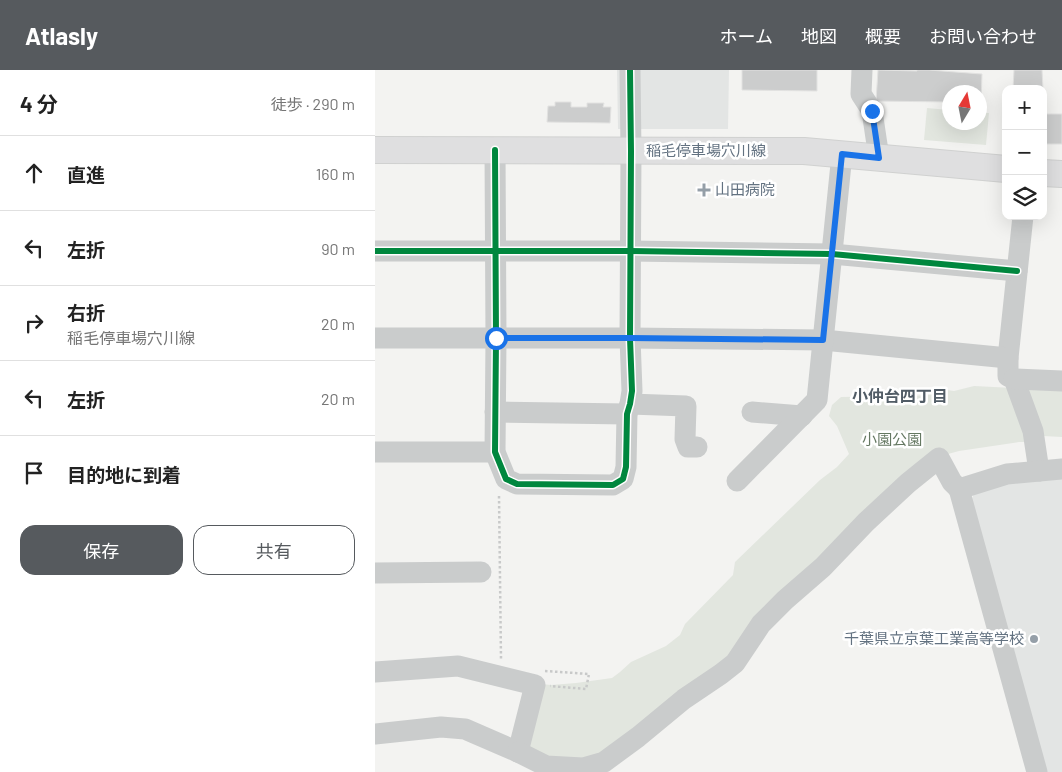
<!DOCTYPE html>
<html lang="ja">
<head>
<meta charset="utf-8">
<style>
	body { margin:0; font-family:Barlow,"Noto Sans JP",sans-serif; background:#f6f6f6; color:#222 }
	.controls { position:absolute; right:15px; top:15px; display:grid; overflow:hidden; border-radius:10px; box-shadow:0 5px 20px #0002 }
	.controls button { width:45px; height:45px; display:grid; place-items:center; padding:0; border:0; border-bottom:1px solid #e0e0e0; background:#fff; color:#222; font:25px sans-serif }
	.compass { position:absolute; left:567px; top:15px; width:45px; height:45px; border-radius:50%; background:#fff; box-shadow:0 5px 20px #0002; rotate:10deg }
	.stop { position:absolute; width:15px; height:15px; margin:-11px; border:4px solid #1a73e8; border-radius:50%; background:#fff }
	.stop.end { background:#1a73e8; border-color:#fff; box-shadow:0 1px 5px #0008 }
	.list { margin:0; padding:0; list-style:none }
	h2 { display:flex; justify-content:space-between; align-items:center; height:65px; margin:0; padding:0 20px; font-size:21px }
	h2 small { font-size:16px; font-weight:400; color:#767676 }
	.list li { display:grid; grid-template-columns:32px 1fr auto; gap:15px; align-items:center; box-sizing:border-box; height:75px; padding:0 20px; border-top:1px solid #e0e0e0 }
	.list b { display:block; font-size:19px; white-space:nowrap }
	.list p { margin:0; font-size:16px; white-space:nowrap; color:#767676 }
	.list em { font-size:16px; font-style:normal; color:#767676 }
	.actions { display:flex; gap:10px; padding:15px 20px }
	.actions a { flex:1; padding:11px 0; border:1px solid #565a5e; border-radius:15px; text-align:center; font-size:18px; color:#565a5e }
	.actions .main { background:#565a5e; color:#fff }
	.icon { flex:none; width:28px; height:28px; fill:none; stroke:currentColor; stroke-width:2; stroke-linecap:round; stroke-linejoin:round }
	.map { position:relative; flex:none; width:687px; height:702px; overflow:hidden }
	header { display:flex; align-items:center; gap:30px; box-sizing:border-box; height:70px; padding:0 25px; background:#565a5e; color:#fff }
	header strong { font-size:24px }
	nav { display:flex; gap:28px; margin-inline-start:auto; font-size:18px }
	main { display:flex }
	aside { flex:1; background:#fff }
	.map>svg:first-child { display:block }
	.built { fill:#e3e5e4 }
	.green { fill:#e2e6df }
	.building { fill:#cccdcd; stroke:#e2e2e1 }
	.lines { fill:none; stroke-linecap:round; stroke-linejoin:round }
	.major-casing { stroke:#d0d1d0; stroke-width:28 }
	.path { stroke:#c8c9c9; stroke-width:2.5; stroke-dasharray:2.5 2.5; stroke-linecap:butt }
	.minor { stroke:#cacccc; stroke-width:21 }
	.major { stroke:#dfdfe0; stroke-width:26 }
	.cycleway-casing { stroke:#fff; stroke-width:9 }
	.cycleway { stroke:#00873e; stroke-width:6 }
	.route { stroke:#1a73e8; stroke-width:6 }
	.poi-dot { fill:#959fa8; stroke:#fff; stroke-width:2 }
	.labels { text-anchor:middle; stroke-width:5; stroke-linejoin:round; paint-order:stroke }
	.street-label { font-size:15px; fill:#637281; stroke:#fff }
	.poi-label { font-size:15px; fill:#637281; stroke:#fff; text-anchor:start }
	.park-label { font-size:15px; fill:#657862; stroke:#fff }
	.neighbourhood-label { font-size:16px; font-weight:bold; fill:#515c66; stroke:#fff }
</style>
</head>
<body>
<header>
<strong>Atlasly</strong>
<nav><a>ホーム</a><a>地図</a><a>概要</a><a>お問い合わせ</a></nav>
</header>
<main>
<aside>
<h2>4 分<small>徒歩 · 290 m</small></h2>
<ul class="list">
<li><svg class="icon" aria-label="ahead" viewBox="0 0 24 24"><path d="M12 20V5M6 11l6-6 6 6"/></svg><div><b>直進</b></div><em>160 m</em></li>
<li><svg class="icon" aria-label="left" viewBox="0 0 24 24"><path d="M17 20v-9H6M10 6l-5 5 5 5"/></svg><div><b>左折</b></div><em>90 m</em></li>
<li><svg class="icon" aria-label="right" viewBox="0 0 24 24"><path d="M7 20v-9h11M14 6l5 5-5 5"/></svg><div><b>右折</b><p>稲毛停車場穴川線</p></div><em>20 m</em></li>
<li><svg class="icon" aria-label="left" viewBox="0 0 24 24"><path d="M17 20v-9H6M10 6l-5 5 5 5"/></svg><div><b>左折</b></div><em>20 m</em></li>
<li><svg class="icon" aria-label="arrive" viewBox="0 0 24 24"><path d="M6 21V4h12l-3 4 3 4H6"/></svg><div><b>目的地に到着</b></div></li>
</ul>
<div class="actions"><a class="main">保存</a><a>共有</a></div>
</aside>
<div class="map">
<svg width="687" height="702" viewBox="0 0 687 702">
	<rect width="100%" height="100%" fill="#f3f3f1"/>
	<g class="built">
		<polygon points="242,0 354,0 353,59 243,59"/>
		<polygon points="687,408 687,702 668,702 595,435 599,423 635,413"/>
	</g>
	<g class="green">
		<polygon points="552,38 574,40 574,52 604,52 605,43 614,43 611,75 549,70"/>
		<polygon points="599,316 638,318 687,318 687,367 668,366 660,372 644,372 584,381 573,384 358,591 208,695 146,681 166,614 176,615 201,613 237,608 245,602 256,592 291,576 305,565 310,554 358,505 360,492 445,410 462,397 474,384 462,356 454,346 457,335 466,327 518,326 526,324 540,326 560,324 564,322 565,319 579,321"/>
	</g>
	<g class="building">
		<polygon points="367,0 442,0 442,21 367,20"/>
		<polygon points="503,0 542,1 542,0 554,0 607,4 606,33 604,33 604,22 574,22 574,32 501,31"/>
		<polygon points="639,0 667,0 668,19 638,19"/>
		<polygon points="180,32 196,32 196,37 212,37 212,33 229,33 228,37 236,37 235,53 172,52 173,36 180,36"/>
		<rect x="668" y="44" width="19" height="30"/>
	</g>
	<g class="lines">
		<g class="major-casing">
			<g id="major">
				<polyline points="0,80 429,81 631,99"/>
				<polyline points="668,103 687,104"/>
			</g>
		</g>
		<g class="path">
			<polyline points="124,426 126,589 127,589"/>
			<polyline points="170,601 214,604 211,619 175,616"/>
		</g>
		<g class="minor">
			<polyline points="487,0 486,24 497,41 504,88"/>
			<polyline points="120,80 121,268 120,382 131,409 142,414 238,415 248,409 251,397 252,344 255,334 257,321 255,268 256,81 255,0"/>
			<polyline points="648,146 633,288 633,306 639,309 658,361 664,401"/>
			<polyline points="0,181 255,181 457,184 642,201"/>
			<polyline points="0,268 255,268 448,270 633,288"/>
			<polyline points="639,309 687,311"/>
			<polyline points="255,334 311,336 310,369 313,377 322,377"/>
			<polyline points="120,342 252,344"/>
			<polyline points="377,342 427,346"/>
			<polyline points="0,382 120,382"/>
			<polyline points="362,411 442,330 467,84"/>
			<polyline points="0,503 106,502"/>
			<polyline points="0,602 83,596 160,615 143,682 90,659 66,657 0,664"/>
			<polyline points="143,682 171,696 208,698 229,692 263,667 309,629 346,604 360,593 386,554 410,530 448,497 491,452 533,413 564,388 577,412 584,419"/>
			<polyline points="662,702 584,419 632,404 687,399"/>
		</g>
		<use href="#major" class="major"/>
		<g class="cycleway-casing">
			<g id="cycleway">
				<polyline points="120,80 121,268 120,382 131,409 142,414 238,415 248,409 251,397 252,344 255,334 257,321 255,268 256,81 255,0"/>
				<polyline points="0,181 255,181 457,184 642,201"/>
			</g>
		</g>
		<use href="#cycleway" class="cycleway"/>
	</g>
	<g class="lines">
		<polyline class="route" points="121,268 255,268 448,270 467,84 504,88 497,41"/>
	</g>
	<g class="poi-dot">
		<path d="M326.5 112.5h5v5h5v5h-5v5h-5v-5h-5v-5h5z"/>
		<circle cx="659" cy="569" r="5"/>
	</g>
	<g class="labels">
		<g class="street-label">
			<text x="331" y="86">稲毛停車場穴川線</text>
		</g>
		<g class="poi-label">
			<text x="340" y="125">山田病院</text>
			<text x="649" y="574" text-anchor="end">千葉県立京葉工業高等学校</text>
		</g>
		<g class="park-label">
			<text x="517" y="375">小園公園</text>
		</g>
		<g class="neighbourhood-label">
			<text x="525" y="332">小仲台四丁目</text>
		</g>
	</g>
</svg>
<div class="controls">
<button>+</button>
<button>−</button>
<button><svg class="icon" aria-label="layers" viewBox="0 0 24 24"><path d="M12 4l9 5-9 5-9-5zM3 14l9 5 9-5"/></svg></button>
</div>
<svg class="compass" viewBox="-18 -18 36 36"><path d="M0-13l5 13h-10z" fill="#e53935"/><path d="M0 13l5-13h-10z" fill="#767676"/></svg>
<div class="stop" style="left:121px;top:268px"></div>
<div class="stop end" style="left:497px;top:41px"></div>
</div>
</main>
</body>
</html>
